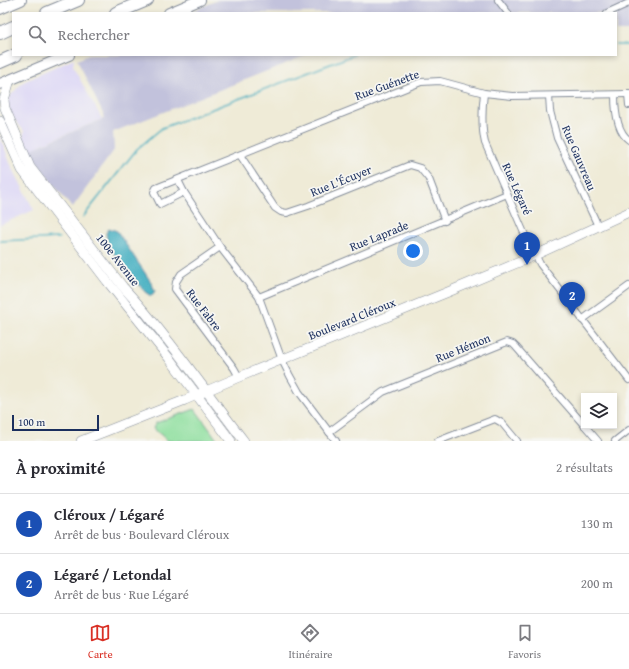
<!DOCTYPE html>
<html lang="fr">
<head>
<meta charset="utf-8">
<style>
	body { margin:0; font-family:"Gentium Book Plus",serif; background:#f7f7f7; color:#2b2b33 }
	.controls { position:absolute; right:12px; bottom:12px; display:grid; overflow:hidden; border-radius:0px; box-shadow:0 2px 6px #0003 }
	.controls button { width:36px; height:36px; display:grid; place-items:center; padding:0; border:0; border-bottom:1px solid #e1e1e2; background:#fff; color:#2b2b33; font:20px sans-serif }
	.scale { position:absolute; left:12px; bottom:10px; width:87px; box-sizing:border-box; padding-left:4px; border:2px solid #1b2f5e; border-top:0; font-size:11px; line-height:14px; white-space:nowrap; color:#1b2f5e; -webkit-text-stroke:3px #f6f6f2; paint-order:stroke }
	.you { position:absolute; left:413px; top:251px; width:14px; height:14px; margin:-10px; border:3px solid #fff; border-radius:50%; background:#1a73e8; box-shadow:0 0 0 6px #1a73e833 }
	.badge { display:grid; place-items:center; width:26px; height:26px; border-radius:50%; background:#d93025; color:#fff; font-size:13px; font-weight:700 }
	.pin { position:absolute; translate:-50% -33px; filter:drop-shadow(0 1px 2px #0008) }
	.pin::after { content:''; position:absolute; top:21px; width:14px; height:12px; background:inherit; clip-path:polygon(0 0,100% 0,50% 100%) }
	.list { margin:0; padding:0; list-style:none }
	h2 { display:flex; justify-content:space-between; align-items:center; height:52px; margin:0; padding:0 16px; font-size:17px }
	h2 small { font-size:13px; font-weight:400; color:#7c7c81 }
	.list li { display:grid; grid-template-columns:26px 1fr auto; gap:12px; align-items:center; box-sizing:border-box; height:60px; padding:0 16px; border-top:1px solid #e1e1e2 }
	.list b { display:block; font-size:15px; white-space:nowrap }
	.list p { margin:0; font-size:13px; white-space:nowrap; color:#7c7c81 }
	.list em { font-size:13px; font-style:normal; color:#7c7c81 }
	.icon { flex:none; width:22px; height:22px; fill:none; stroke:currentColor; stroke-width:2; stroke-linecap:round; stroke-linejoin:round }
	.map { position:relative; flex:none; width:629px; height:441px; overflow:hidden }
	.search { position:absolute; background:#fff; box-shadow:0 2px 6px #0003; left:12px; right:12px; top:12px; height:44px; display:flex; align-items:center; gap:10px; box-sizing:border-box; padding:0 14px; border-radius:0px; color:#7c7c81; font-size:15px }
	.sheet { height:172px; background:#fff }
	nav { display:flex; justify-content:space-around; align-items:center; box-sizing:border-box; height:56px; border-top:1px solid #e1e1e2; background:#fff; font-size:11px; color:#7c7c81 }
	nav a { display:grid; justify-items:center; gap:2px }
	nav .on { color:#d93025 }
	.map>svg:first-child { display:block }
	.built { fill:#dcd6f6 }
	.industrial { fill:#c2c2dc }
	.green { fill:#8fdf9f; stroke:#55877e }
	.water { fill:#41adc0; stroke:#2e6e8f }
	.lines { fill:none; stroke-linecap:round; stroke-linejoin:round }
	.stream { stroke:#41adc0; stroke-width:1.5 }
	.street-casing { stroke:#858d9a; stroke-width:8 }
	.secondary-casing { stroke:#858d9a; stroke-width:10 }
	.primary-casing { stroke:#858d9a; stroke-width:12 }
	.highway-casing { stroke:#858d9a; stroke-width:14 }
	.street { stroke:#fff; stroke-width:6 }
	.secondary { stroke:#fff; stroke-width:9 }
	.primary { stroke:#fff; stroke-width:10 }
	.highway { stroke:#fff; stroke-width:12 }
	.labels { text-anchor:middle; stroke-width:3.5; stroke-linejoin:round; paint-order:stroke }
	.street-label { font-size:12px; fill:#1b2f5e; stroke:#f6f6f2 }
</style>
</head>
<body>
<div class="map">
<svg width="629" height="441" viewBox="0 0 629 441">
	<rect width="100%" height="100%" fill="#f6f6f2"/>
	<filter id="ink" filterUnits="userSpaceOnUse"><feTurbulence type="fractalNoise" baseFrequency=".025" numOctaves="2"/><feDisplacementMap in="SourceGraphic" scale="8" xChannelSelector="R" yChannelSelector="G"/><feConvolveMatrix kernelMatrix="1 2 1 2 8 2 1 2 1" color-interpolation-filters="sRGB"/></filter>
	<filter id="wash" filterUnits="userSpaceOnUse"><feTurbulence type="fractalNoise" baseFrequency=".012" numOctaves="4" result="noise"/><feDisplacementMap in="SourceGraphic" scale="16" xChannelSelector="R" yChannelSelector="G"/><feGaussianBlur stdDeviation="0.9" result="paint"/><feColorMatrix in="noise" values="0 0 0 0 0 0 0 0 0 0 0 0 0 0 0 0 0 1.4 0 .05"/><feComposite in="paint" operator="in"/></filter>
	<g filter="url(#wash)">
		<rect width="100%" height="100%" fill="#efebd7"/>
		<g class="built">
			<polygon points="74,59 73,67 102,119 40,145 43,150 32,153 29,150 23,137 24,131 14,119 9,109 8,102 11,95 23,82"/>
			<polygon points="0,135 10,163 34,210 0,225"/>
		</g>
		<g class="industrial">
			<polygon points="218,0 629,0 629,31 616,31 616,13 433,13 429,12 418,13 188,13"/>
			<polygon points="89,55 307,55 113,132 114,150 72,208 41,169 29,150 105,118 77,60"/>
		</g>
		<polygon class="green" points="195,409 218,441 168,441 153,428 156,423"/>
		<polygon class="water" points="109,228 117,231 151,282 155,291 151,296 145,292 108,246 106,233"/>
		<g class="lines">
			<g class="stream">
				<polyline points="616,45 629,45"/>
				<polyline points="83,217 137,149 162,128 354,55"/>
				<polyline points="0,241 59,238"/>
			</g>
		</g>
	</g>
	<g filter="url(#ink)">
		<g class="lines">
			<g class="street-casing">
				<g id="street">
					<polyline points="498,0 508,13"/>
					<polyline points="607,13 629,3"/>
					<path d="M484 93C482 110 481 126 485 143L524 233 540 264 629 380"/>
					<polyline points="628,94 629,105"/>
					<path d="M615 95C615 109 616 131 629 140"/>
					<polyline points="549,96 550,111 557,138 598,226"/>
					<polyline points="240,155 275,208 281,212 287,213 308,206 410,165 420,168 429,179 445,221"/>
					<polyline points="178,180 184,192 220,247 259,297 282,360 290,376 299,392 336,441"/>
					<polyline points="184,192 160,204 154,192 156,188 421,82 440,81 484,93 512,96 629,94"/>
					<polyline points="220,247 181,274 176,282 175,289 234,368 239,377"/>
					<polyline points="259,297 507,194"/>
					<polyline points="582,320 629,286"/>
					<polyline points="585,426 598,441"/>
					<polyline points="329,432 383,392 507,342 513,344 516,347 584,425"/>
					<polyline points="438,441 495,419 502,423 517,441"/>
					<polyline points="615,441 629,430"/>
				</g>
			</g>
			<g class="secondary-casing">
				<g id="secondary">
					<path d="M10 80 4 100 5 108 30 167 123 287C167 335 204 389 244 441"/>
					<polyline points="0,121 22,170 107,281 169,358 231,441"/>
					<polyline points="81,441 185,400 239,377 448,292 529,258 629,212"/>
				</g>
			</g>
			<g class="primary-casing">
				<g id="primary">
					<polyline points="0,9 21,0"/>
					<polyline points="169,13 200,0"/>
					<polyline points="0,84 69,55"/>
				</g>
			</g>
			<g class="highway-casing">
				<g id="highway">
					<polyline points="47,13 78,0"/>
					<polyline points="116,13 147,0"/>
					<polyline points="0,33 13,27"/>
					<polyline points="0,62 16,55"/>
				</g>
			</g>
			<use href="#street" class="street"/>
			<use href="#secondary" class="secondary"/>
			<use href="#primary" class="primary"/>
			<use href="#highway" class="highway"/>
		</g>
	</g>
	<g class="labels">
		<g class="street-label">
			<text transform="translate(387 85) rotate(-20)" y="4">Rue Guénette</text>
			<text transform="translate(579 158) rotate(67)" y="4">Rue Gauvreau</text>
			<text transform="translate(341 181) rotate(-22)" y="4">Rue L'Écuyer</text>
			<text transform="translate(517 189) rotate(66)" y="4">Rue Légaré</text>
			<text transform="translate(379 236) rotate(-22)" y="4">Rue Laprade</text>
			<text transform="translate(118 260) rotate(52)" y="4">100e Avenue</text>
			<text transform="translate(204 310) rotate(53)" y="4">Rue Fabre</text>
			<text transform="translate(352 319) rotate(-22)" y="4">Boulevard Cléroux</text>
			<text transform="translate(463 348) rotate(-22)" y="4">Rue Hémon</text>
		</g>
	</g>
</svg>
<div class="controls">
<button><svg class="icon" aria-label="layers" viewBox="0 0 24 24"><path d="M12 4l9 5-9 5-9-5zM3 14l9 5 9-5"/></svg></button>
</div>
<div class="scale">100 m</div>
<div class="you"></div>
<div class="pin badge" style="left:527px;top:265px;background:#1a4fb4">1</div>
<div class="pin badge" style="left:572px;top:315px;background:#1a4fb4">2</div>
<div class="search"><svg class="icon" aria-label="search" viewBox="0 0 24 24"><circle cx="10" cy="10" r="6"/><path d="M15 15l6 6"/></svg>Rechercher</div>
</div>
<section class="sheet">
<h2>À proximité<small>2 résultats</small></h2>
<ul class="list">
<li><span class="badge" style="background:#1a4fb4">1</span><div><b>Cléroux / Légaré</b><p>Arrêt de bus · Boulevard Cléroux</p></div><em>130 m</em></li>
<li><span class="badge" style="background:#1a4fb4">2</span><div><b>Légaré / Letondal</b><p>Arrêt de bus · Rue Légaré</p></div><em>200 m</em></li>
</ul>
</section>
<nav>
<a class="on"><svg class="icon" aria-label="map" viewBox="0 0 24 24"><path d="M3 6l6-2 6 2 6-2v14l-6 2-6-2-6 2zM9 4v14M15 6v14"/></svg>Carte</a>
<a><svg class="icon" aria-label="directions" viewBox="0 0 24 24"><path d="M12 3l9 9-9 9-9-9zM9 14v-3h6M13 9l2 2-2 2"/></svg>Itinéraire</a>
<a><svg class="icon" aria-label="saved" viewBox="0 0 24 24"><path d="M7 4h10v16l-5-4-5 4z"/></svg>Favoris</a>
</nav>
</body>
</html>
